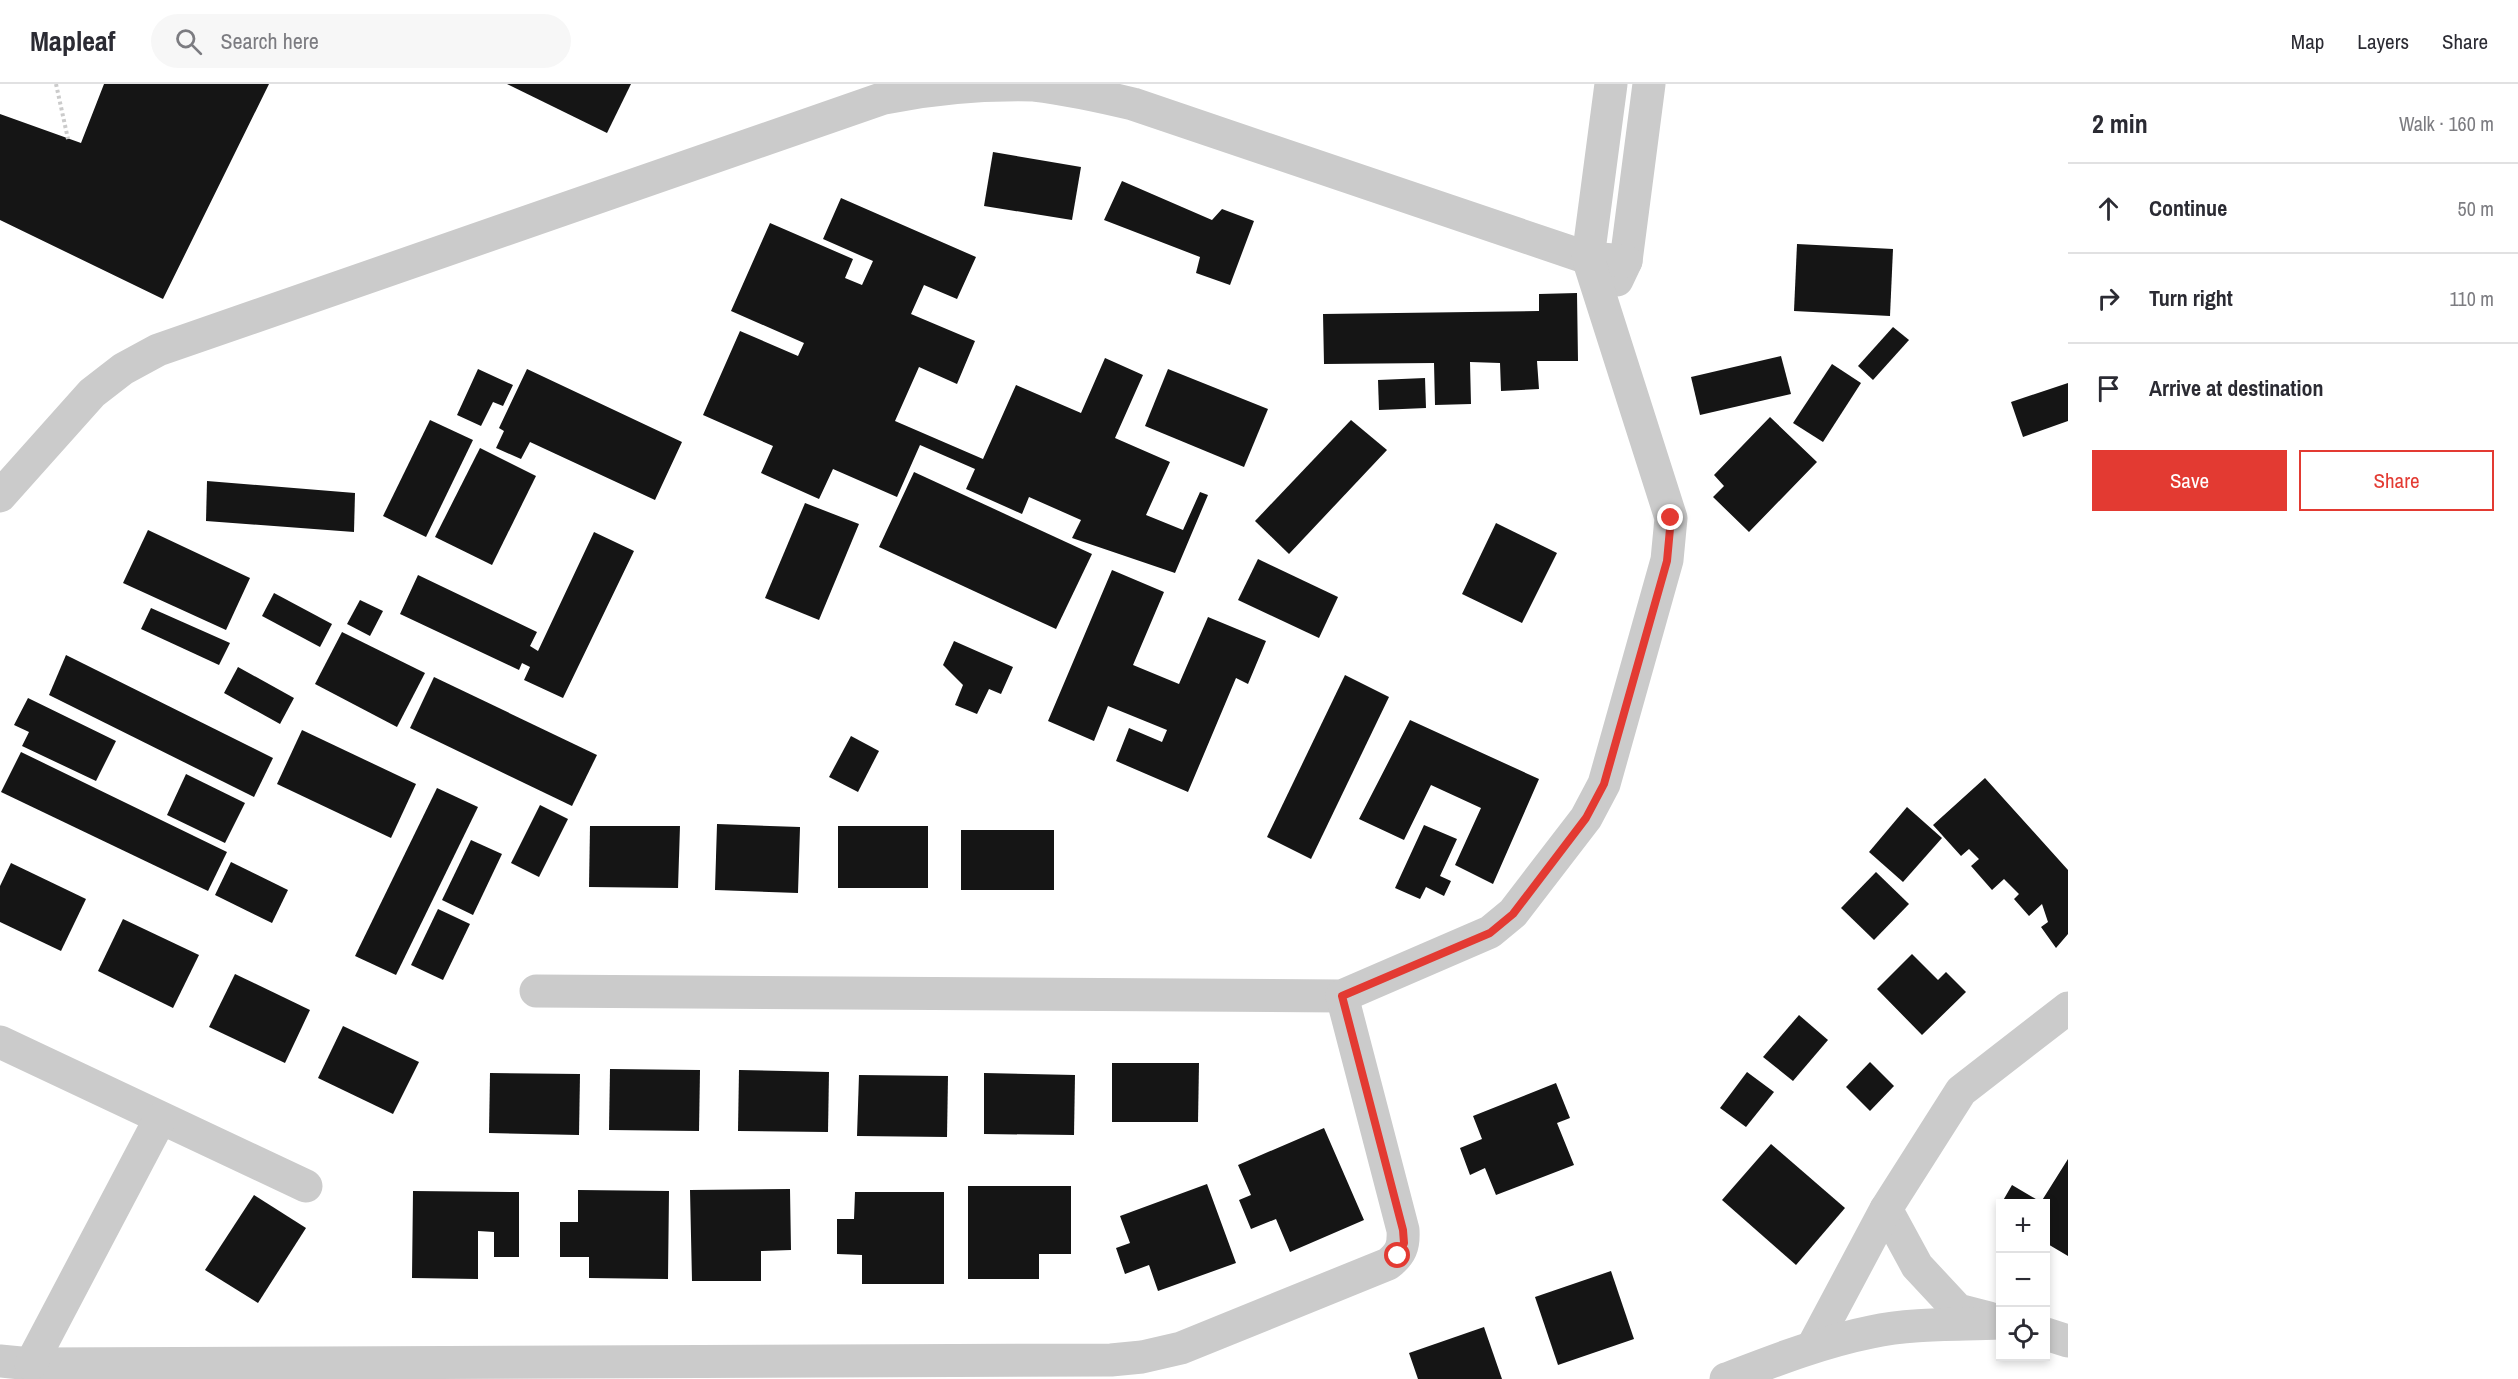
<!DOCTYPE html>
<html lang="en">
<head>
<meta charset="utf-8">
<style>
	body { margin:0; font-family:"Archivo Narrow",sans-serif; background:#f7f7f7; color:#2b2b33 }
	.controls { position:absolute; right:18px; bottom:18px; display:grid; overflow:hidden; border-radius:0px; box-shadow:0 3px 9px #0003 }
	.controls button { width:54px; height:54px; display:grid; place-items:center; padding:0; border:0; border-bottom:2px solid #e1e1e2; background:#fff; color:#2b2b33; font:30px sans-serif }
	.stop { position:absolute; width:18px; height:18px; margin:-14px; border:4px solid #e33a32; border-radius:50%; background:#fff }
	.stop.end { background:#e33a32; border-color:#fff; box-shadow:0 2px 6px #0008 }
	.list { margin:0; padding:0; list-style:none }
	h2 { display:flex; justify-content:space-between; align-items:center; height:78px; margin:0; padding:0 24px; font-size:26px }
	h2 small { font-size:20px; font-weight:400; color:#7c7c81 }
	.list li { display:grid; grid-template-columns:39px 1fr auto; gap:18px; align-items:center; box-sizing:border-box; height:90px; padding:0 24px; border-top:2px solid #e1e1e2 }
	.list b { display:block; font-size:22px; white-space:nowrap }
	.list em { font-size:20px; font-style:normal; color:#7c7c81 }
	.actions { display:flex; gap:12px; padding:18px 24px }
	.actions a { flex:1; padding:14px 0; border:2px solid #e33a32; border-radius:0px; text-align:center; font-size:21px; color:#e33a32 }
	.actions .main { background:#e33a32; color:#fff }
	.icon { flex:none; width:33px; height:33px; fill:none; stroke:currentColor; stroke-width:2; stroke-linecap:round; stroke-linejoin:round }
	.map { position:relative; flex:none; width:2068px; height:1295px; overflow:hidden }
	header { display:flex; align-items:center; gap:36px; box-sizing:border-box; height:84px; padding:0 30px; background:#fff; border-bottom:2px solid #e1e1e2 }
	header strong { font-size:28px }
	nav { display:flex; gap:33px; margin-inline-start:auto; font-size:21px }
	.search { width:420px; height:54px; background:#f7f7f7; display:flex; align-items:center; gap:15px; box-sizing:border-box; padding:0 21px; border-radius:33px; color:#7c7c81; font-size:22px }
	main { display:flex }
	aside { flex:1; background:#fff }
	.map>svg:first-child { display:block }
	.building { fill:#151515 }
	.lines { fill:none; stroke-linecap:round; stroke-linejoin:round }
	.path { stroke:#cbcbcb; stroke-width:4; stroke-dasharray:3 3; stroke-linecap:butt }
	.minor { stroke:#cbcbcb; stroke-width:33 }
	.route { stroke:#e33a32; stroke-width:8 }
</style>
</head>
<body>
<header>
<strong>Mapleaf</strong>
<div class="search"><svg class="icon" aria-label="search" viewBox="0 0 24 24"><circle cx="10" cy="10" r="6"/><path d="M15 15l6 6"/></svg>Search here</div>
<nav><a>Map</a><a>Layers</a><a>Share</a></nav>
</header>
<main>
<div class="map">
<svg width="2068" height="1295" viewBox="0 0 2068 1295">
	<rect width="100%" height="100%" fill="#fff"/>
	<g class="building">
		<polygon points="104,0 269,0 163,215 0,136 0,30 81,59"/>
		<polygon points="507,0 631,0 607,49"/>
		<polygon points="993,68 1081,83 1072,136 984,122"/>
		<polygon points="1122,97 1212,136 1222,125 1254,137 1230,201 1196,189 1200,173 1104,136"/>
		<polygon points="841,114 976,173 957,215 924,201 911,230 975,257 957,300 919,283 895,337 983,375 1016,301 1081,329 1105,274 1143,291 1115,354 1170,378 1146,431 1183,446 1200,408 1208,411 1175,489 1072,454 1081,436 1029,413 1022,430 966,405 975,385 920,361 897,413 833,385 819,415 761,389 773,362 703,331 740,247 798,272 804,259 731,227 770,139 853,175 845,194 862,201 873,177 823,155"/>
		<polygon points="1797,160 1893,165 1890,232 1794,227"/>
		<polygon points="1577,209 1578,277 1537,277 1539,305 1501,307 1500,279 1470,278 1471,320 1435,321 1434,279 1324,280 1323,230 1539,227 1539,210"/>
		<polygon points="1893,243 1909,256 1873,296 1858,282"/>
		<polygon points="1781,272 1791,310 1700,331 1691,293"/>
		<polygon points="1832,280 1861,299 1823,358 1793,339"/>
		<polygon points="478,285 513,301 503,322 493,318 481,342 457,331"/>
		<polygon points="527,285 682,358 655,416 530,358 521,375 496,364 504,347 499,344"/>
		<polygon points="1168,285 1268,325 1244,383 1145,342"/>
		<polygon points="1425,294 1426,324 1379,326 1378,296"/>
		<polygon points="2068,299 2068,337 2023,353 2011,318"/>
		<polygon points="1770,333 1817,378 1749,448 1713,413 1724,402 1714,391"/>
		<polygon points="430,336 473,356 426,453 383,432"/>
		<polygon points="1351,336 1387,366 1289,470 1255,437"/>
		<polygon points="480,364 536,392 492,481 435,453"/>
		<polygon points="914,388 1092,470 1056,545 879,463"/>
		<polygon points="207,397 355,409 354,448 206,437"/>
		<polygon points="805,419 859,440 819,536 765,514"/>
		<polygon points="1496,439 1557,469 1522,539 1462,510"/>
		<polygon points="148,446 250,494 226,546 123,499"/>
		<polygon points="594,448 634,467 563,614 524,596 530,583 522,579 519,586 400,530 418,491 537,548 530,562 538,567"/>
		<polygon points="1258,475 1338,513 1319,554 1238,516"/>
		<polygon points="1112,486 1164,508 1133,581 1179,600 1208,533 1266,557 1248,600 1236,594 1188,708 1116,677 1129,644 1162,658 1167,646 1108,622 1094,657 1048,637"/>
		<polygon points="274,509 332,540 320,563 262,532"/>
		<polygon points="360,516 383,527 370,552 347,540"/>
		<polygon points="151,524 230,559 219,581 141,545"/>
		<polygon points="342,548 425,589 397,643 315,600"/>
		<polygon points="954,557 1013,583 1001,610 989,605 977,630 955,621 963,601 943,581"/>
		<polygon points="66,571 273,674 254,713 49,611"/>
		<polygon points="238,583 294,614 280,640 224,609"/>
		<polygon points="1345,591 1389,613 1311,775 1267,753"/>
		<polygon points="434,593 597,671 572,722 410,644"/>
		<polygon points="28,614 116,657 96,697 22,662 29,648 14,641"/>
		<polygon points="1410,636 1539,695 1493,800 1455,781 1481,724 1431,701 1404,756 1359,735"/>
		<polygon points="302,646 416,700 391,754 277,700"/>
		<polygon points="851,652 879,667 858,708 829,693"/>
		<polygon points="21,668 227,768 208,807 1,708"/>
		<polygon points="186,690 245,719 225,759 167,731"/>
		<polygon points="1985,694 2068,786 2068,850 2056,864 2041,843 2048,838 2042,820 2029,832 2014,815 2019,810 2004,795 1992,806 1971,782 1979,775 1969,765 1961,772 1933,741"/>
		<polygon points="437,704 478,723 396,891 355,872"/>
		<polygon points="540,721 568,735 539,793 511,779"/>
		<polygon points="1907,723 1942,754 1903,798 1869,768"/>
		<polygon points="717,740 800,743 798,809 715,806"/>
		<polygon points="1424,741 1457,755 1440,792 1451,797 1444,812 1426,803 1420,815 1395,804"/>
		<polygon points="590,742 680,742 678,804 589,803"/>
		<rect x="838" y="742" width="90" height="62"/>
		<rect x="961" y="746" width="93" height="60"/>
		<polygon points="471,756 502,770 473,831 442,816"/>
		<polygon points="231,778 288,806 272,839 215,811"/>
		<polygon points="11,779 86,815 61,867 0,838 0,802"/>
		<polygon points="1876,788 1909,820 1874,856 1841,824"/>
		<polygon points="438,825 470,840 443,896 411,881"/>
		<polygon points="123,835 199,871 173,924 98,887"/>
		<polygon points="1912,870 1938,896 1946,888 1966,908 1922,951 1877,905"/>
		<polygon points="235,890 310,926 285,979 209,943"/>
		<polygon points="1799,931 1828,956 1793,997 1763,973"/>
		<polygon points="343,942 419,978 393,1030 318,994"/>
		<polygon points="1870,978 1894,1002 1870,1027 1846,1003"/>
		<polygon points="1112,979 1199,979 1198,1038 1112,1038"/>
		<polygon points="610,985 700,986 699,1047 609,1046"/>
		<polygon points="739,986 829,988 828,1048 738,1047"/>
		<polygon points="1747,988 1774,1008 1746,1043 1720,1024"/>
		<polygon points="490,989 580,990 579,1051 489,1049"/>
		<polygon points="984,989 1075,991 1074,1051 984,1050"/>
		<polygon points="859,991 948,992 947,1053 857,1052"/>
		<polygon points="1556,999 1570,1034 1557,1039 1574,1081 1496,1111 1485,1084 1470,1091 1460,1064 1482,1055 1473,1032"/>
		<polygon points="1324,1044 1364,1136 1290,1168 1276,1135 1251,1145 1239,1116 1251,1111 1238,1081"/>
		<polygon points="1771,1060 1845,1124 1796,1181 1722,1116"/>
		<polygon points="2068,1075 2068,1172 2046,1159 2046,1120 2001,1120 2012,1101 2041,1118"/>
		<polygon points="1207,1100 1236,1179 1158,1207 1149,1181 1125,1190 1116,1164 1130,1159 1120,1132"/>
		<polygon points="968,1102 1071,1102 1071,1170 1039,1170 1039,1195 968,1195"/>
		<polygon points="790,1105 791,1166 761,1167 761,1197 692,1197 690,1106"/>
		<polygon points="578,1106 669,1107 668,1195 589,1194 589,1173 560,1173 560,1138 578,1138"/>
		<polygon points="413,1107 519,1108 519,1173 494,1173 494,1148 478,1147 478,1195 412,1194"/>
		<polygon points="855,1108 944,1108 944,1200 862,1200 862,1171 837,1170 837,1135 854,1135"/>
		<polygon points="254,1111 306,1144 258,1219 205,1186"/>
		<polygon points="1611,1187 1634,1255 1558,1281 1535,1213"/>
		<polygon points="1484,1243 1502,1295 1418,1295 1409,1269"/>
	</g>
	<g class="lines">
		<polyline class="path" points="56,0 68,55"/>
		<g class="minor">
			<polyline points="1617,196 1626,177 1649,0"/>
			<path d="M0 412 92 309 123 285 158 266 884 14C933 4 984 0 1034 1 1067 5 1100 12 1133 20L1588 174 1626 177"/>
			<polyline points="536,907 1342,912 1490,848 1513,829 1586,734 1604,700 1667,476 1671,434 1588,174 1611,0"/>
			<polyline points="0,958 306,1102"/>
			<polyline points="1886,1125 1917,1182 1958,1226 1989,1234"/>
			<polyline points="2046,1250 2068,1257"/>
			<polyline points="1813,1262 1886,1125 1961,1007 2068,924"/>
			<path d="M0 1277 31 1280 1111 1276 1142 1273 1181 1264 1388 1180C1401 1170 1404 1162 1403 1146L1342 912"/>
			<polyline points="31,1280 160,1035"/>
			<path d="M1726 1295C1773 1277 1821 1258 1871 1248 1913 1239 1958 1241 2000 1239"/>
		</g>
	</g>
	<g class="lines">
		<polyline class="route" points="1398,1172 1404,1159 1403,1146 1342,912 1490,849 1513,830 1586,734 1604,700 1667,477 1671,434"/>
	</g>
</svg>
<div class="controls">
<button>+</button>
<button>−</button>
<button><svg class="icon" aria-label="locate" viewBox="0 0 24 24"><circle cx="12" cy="12" r="6"/><path d="M12 2v4M12 18v4M2 12h4M18 12h4"/></svg></button>
</div>
<div class="stop" style="left:1398px;top:1172px"></div>
<div class="stop end" style="left:1671px;top:434px"></div>
</div>
<aside>
<h2>2 min<small>Walk · 160 m</small></h2>
<ul class="list">
<li><svg class="icon" aria-label="ahead" viewBox="0 0 24 24"><path d="M12 20V5M6 11l6-6 6 6"/></svg><div><b>Continue</b></div><em>50 m</em></li>
<li><svg class="icon" aria-label="right" viewBox="0 0 24 24"><path d="M7 20v-9h11M14 6l5 5-5 5"/></svg><div><b>Turn right</b></div><em>110 m</em></li>
<li><svg class="icon" aria-label="arrive" viewBox="0 0 24 24"><path d="M6 21V4h12l-3 4 3 4H6"/></svg><div><b>Arrive at destination</b></div></li>
</ul>
<div class="actions"><a class="main">Save</a><a>Share</a></div>
</aside>
</main>
</body>
</html>
